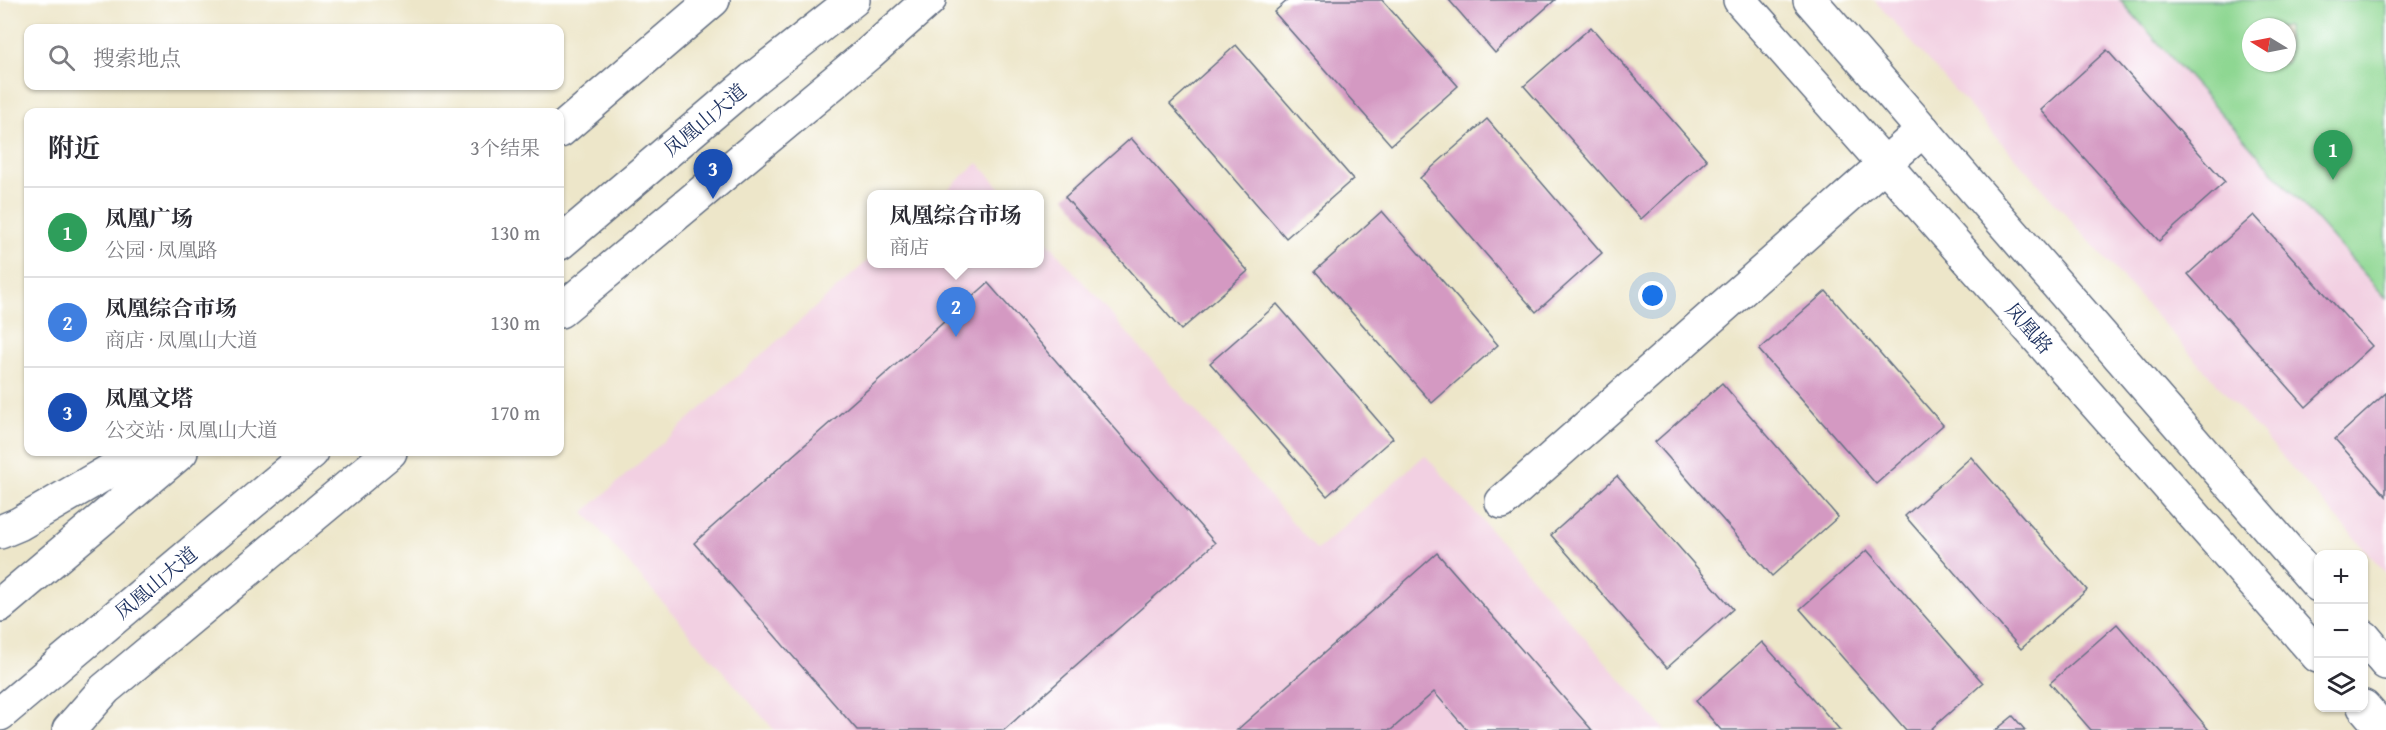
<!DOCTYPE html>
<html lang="zh">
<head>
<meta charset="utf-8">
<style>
	body { margin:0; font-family:"Gentium Book Plus","Noto Serif SC",serif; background:#f2f2f3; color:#2b2b33 }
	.controls { position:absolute; right:18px; bottom:18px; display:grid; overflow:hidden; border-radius:12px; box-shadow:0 2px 4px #0004 }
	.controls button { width:54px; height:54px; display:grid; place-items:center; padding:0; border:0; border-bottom:2px solid #e1e1e2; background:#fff; color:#2b2b33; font:30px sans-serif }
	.compass { position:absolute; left:2242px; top:18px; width:54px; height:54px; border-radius:50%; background:#fff; box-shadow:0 2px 4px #0004; rotate:280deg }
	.you { position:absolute; left:1653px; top:296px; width:21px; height:21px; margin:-15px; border:4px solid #fff; border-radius:50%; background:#1a73e8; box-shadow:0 0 0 9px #1a73e833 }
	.badge { display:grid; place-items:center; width:39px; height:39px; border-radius:50%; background:#d1495b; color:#fff; font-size:20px; font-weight:700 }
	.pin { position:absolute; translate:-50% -50px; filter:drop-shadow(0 2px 3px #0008) }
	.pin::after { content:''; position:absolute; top:32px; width:21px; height:18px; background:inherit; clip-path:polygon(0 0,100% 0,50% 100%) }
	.popup { position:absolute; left:867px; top:190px; width:177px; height:78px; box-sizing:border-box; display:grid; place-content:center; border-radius:12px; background:#fff; filter:drop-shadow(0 2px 4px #0005); font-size:20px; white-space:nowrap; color:#7c7c81 }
	.popup b { font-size:22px; color:#2b2b33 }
	.popup::after { content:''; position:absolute; left:50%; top:100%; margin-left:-12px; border:12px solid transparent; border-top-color:#fff }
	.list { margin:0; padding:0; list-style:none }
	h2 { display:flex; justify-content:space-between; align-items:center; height:78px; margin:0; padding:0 24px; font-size:26px }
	h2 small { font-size:20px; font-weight:400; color:#7c7c81 }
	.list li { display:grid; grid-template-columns:39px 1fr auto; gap:18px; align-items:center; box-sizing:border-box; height:90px; padding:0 24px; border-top:2px solid #e1e1e2 }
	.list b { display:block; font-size:22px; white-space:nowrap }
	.list p { margin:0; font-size:20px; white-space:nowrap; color:#7c7c81 }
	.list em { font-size:20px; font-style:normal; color:#7c7c81 }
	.icon { flex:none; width:33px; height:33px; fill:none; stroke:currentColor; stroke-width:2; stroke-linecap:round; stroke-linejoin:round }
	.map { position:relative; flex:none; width:2386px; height:730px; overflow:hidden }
	.search { position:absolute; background:#fff; box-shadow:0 2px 4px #0004; left:24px; top:24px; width:540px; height:66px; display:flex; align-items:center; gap:15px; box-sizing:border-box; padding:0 21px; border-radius:12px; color:#7c7c81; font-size:22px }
	.panel { position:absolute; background:#fff; box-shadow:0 2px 4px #0004; left:24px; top:108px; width:540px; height:348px; border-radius:12px }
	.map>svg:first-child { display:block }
	.built { fill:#f2d0e2 }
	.green { fill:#8ed792; stroke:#548378; stroke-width:1.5; fill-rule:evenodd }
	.building { fill:#d499c2 }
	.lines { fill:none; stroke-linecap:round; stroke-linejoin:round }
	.street-casing { stroke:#646f83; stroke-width:36 }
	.secondary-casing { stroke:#646f83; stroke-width:36 }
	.primary-casing { stroke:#646f83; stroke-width:36 }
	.street { stroke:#fff; stroke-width:33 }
	.secondary { stroke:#fff; stroke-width:33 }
	.primary { stroke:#fff; stroke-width:33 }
	.labels { text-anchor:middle; stroke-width:4.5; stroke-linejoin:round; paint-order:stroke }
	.street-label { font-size:20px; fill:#1b2f5e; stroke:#fff }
</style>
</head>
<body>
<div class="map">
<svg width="2386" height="730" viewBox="0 0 2386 730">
	<rect width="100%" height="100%" fill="#fff"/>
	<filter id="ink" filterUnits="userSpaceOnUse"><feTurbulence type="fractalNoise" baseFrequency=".0167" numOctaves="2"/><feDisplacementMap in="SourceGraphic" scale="12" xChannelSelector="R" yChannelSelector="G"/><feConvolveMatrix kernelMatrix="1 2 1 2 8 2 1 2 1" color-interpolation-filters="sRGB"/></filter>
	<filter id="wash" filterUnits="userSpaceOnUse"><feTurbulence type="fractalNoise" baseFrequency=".008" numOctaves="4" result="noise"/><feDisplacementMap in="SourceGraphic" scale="24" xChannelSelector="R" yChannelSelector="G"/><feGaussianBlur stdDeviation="1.35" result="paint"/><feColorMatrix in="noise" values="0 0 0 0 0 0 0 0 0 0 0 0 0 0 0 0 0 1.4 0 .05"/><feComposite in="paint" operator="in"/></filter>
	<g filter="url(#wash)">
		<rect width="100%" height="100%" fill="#ede6c9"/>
		<g class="built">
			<polygon points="1874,0 2120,0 2386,298 2386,573"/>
			<polygon points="978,163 1006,194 942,194"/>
			<polygon points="1040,233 1317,550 1425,455 1665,730 774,730 584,512 872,257 872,264 1040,264"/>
		</g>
		<path class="green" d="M2120 0H2386V298ZM2251 27H2287V63H2251Z"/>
		<g id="blocks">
			<g class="building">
				<polygon points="1288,0 1382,0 1458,86 1391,145 1274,12"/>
				<polygon points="1449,0 1555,0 1495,53"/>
				<polygon points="1591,27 1707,160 1641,219 1524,86"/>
				<polygon points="1236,45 1353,179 1286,238 1170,104"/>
				<polygon points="2107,50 2225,182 2159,241 2041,110"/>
				<polygon points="1487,119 1602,253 1536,312 1420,178"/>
				<polygon points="1131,138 1248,271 1181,330 1065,197"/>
				<polygon points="1382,211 1498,345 1432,403 1315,271"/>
				<polygon points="2254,215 2372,346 2306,407 2188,274"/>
				<polygon points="988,283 1215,543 1004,730 857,730 694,543"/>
				<polygon points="1826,291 1943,425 1876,484 1759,350"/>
				<polygon points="1277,304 1393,438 1327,496 1210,363"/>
				<polygon points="1722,383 1838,517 1772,576 1655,442"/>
				<polygon points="2386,393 2386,496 2335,439"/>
				<polygon points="1971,457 2087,590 2021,649 1905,516"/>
				<polygon points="1617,476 1733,609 1667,668 1551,535"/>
				<polygon points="1867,550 1983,683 1930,730 1906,730 1800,609"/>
				<polygon points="1437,553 1592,730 1467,730 1434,692 1391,730 1237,730"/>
				<polygon points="2117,624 2175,690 2209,730 2091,730 2050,683"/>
				<polygon points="1762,642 1821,708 1840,730 1721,730 1696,701"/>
				<polygon points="2013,716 2025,730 1996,730"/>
			</g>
		</g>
	</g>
	<g filter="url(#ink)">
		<use href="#blocks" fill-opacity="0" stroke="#646f83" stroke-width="1.5"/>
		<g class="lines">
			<g class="street-casing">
				<polyline id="street" points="1502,502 1923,130"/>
			</g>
			<g class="secondary-casing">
				<g id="secondary">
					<polyline points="1740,0 2318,656"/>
					<polyline points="1810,0 2318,585"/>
					<polyline points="560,131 713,0"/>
					<polyline points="560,243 753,79 853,0"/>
					<polyline points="0,605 181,452"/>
					<polyline points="2364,637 2386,663"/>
					<polyline points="2364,707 2384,730"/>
					<polyline points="0,714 312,452"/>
				</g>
			</g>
			<g class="primary-casing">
				<g id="primary">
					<polyline points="560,311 868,54 929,0"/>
					<polyline points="0,532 19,524 142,452"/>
					<polyline points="69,730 105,689 390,452"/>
				</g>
			</g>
			<use href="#street" class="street"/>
			<use href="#secondary" class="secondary"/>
			<use href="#primary" class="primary"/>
		</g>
	</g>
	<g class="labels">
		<g class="street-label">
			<text transform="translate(705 120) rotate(-40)" y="7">凤凰山大道</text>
			<text transform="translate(2029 328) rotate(49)" y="7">凤凰路</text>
			<text transform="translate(156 583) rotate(-40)" y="7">凤凰山大道</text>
		</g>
	</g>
</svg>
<div class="controls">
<button>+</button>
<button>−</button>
<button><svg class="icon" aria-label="layers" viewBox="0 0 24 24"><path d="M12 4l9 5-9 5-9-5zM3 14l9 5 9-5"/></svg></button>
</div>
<svg class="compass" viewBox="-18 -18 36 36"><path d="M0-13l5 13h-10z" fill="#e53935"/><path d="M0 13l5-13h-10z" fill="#7c7c81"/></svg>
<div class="you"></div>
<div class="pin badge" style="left:2333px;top:180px;background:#2e9e5b">1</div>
<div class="pin badge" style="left:956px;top:337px;background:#3f7fe0">2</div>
<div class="popup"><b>凤凰综合市场</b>商店</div>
<div class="pin badge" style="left:713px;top:199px;background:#1a4fb4">3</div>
<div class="search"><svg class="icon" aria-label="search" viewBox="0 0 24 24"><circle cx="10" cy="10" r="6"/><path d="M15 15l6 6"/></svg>搜索地点</div>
<section class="panel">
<h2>附近<small>3个结果</small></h2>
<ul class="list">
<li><span class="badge" style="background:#2e9e5b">1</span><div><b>凤凰广场</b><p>公园 · 凤凰路</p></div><em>130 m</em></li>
<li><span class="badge" style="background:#3f7fe0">2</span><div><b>凤凰综合市场</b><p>商店 · 凤凰山大道</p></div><em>130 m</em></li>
<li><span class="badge" style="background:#1a4fb4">3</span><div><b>凤凰文塔</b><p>公交站 · 凤凰山大道</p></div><em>170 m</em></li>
</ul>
</section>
</div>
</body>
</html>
